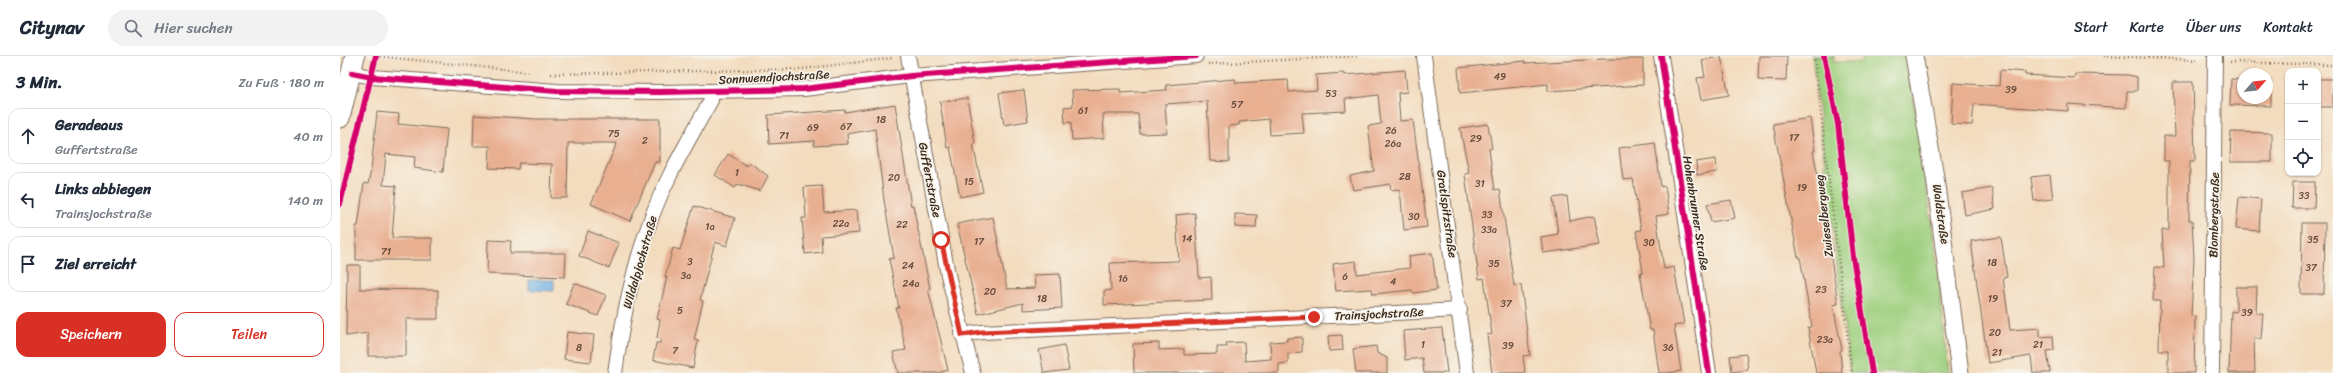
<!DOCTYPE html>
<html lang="de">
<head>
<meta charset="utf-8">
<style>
	body { margin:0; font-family:Sriracha,sans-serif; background:#f2f2f3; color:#1f2937 }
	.controls { position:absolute; right:12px; top:12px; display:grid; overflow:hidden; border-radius:8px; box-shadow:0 1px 3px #0004 }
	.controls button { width:36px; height:36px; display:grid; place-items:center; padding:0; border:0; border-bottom:1px solid #e0e1e3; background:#fff; color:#1f2937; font:20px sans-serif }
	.compass { position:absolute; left:1897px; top:12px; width:36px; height:36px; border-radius:50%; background:#fff; box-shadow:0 1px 3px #0004; rotate:63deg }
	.stop { position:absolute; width:12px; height:12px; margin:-9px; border:3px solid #d93025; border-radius:50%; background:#fff }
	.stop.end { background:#d93025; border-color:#fff; box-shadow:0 1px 4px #0008 }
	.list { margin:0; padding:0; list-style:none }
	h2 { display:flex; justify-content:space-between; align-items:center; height:52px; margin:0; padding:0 16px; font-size:17px }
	h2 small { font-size:13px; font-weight:400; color:#747a83 }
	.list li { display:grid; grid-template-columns:26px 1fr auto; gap:12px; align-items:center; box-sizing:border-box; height:56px; margin:0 8px 8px; padding:0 8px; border:1px solid #e0e1e3; border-radius:12px }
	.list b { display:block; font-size:15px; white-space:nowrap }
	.list p { margin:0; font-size:13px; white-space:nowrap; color:#747a83 }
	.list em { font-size:13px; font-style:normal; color:#747a83 }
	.actions { display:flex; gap:8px; padding:12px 16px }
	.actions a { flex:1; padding:9px 0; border:1px solid #d93025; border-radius:12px; text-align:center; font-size:14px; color:#d93025 }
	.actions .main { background:#d93025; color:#fff }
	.icon { flex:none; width:22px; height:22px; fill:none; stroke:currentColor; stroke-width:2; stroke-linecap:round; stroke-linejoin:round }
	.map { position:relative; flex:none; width:1993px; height:317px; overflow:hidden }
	header { display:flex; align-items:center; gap:24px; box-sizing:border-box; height:56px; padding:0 20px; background:#fff; border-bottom:1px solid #e0e1e3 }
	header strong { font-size:19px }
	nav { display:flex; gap:22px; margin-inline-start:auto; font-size:14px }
	.search { width:280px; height:36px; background:#f2f2f3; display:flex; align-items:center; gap:10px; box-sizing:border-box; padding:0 14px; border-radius:22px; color:#747a83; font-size:15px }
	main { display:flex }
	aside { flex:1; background:#fff }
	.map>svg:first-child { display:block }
	.green { fill:#9dcf7e; stroke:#6c7c4e }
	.water { fill:#73b3e7; stroke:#576e82 }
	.building { fill:#e9af91 }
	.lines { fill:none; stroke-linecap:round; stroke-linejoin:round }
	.minor-casing { stroke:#7b6856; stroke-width:16 }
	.tertiary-casing { stroke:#7b6856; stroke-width:19 }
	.secondary-casing { stroke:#7b6856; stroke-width:21 }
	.path { stroke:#7b6856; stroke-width:2.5; stroke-dasharray:1 3; stroke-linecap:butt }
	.minor { stroke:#fff; stroke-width:14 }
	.tertiary { stroke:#fff; stroke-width:17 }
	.secondary { stroke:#fff; stroke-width:19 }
	.cycleway-casing { stroke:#f7f3e8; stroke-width:8 }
	.cycleway { stroke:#d6006c; stroke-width:6 }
	.route { stroke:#d93025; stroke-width:5 }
	.labels { text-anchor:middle; stroke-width:3.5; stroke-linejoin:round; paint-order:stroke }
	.number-label { font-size:10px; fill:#664b3b }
	.street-label { font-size:12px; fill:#3b2a1e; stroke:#f7f3e8 }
</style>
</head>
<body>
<header>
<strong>Citynav</strong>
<div class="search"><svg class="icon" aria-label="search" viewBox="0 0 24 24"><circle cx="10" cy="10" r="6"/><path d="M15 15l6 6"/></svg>Hier suchen</div>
<nav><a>Start</a><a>Karte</a><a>Über uns</a><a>Kontakt</a></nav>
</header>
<main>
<aside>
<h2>3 Min.<small>Zu Fuß · 180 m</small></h2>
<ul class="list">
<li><svg class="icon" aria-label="ahead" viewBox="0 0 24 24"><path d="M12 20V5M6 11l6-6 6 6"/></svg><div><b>Geradeaus</b><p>Guffertstraße</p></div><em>40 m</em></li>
<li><svg class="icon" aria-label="left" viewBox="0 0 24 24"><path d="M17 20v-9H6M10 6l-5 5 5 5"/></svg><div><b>Links abbiegen</b><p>Trainsjochstraße</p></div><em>140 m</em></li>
<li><svg class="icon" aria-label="arrive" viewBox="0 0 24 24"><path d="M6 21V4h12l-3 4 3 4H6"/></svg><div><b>Ziel erreicht</b></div></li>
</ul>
<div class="actions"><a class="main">Speichern</a><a>Teilen</a></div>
</aside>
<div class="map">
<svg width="1993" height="317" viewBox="0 0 1993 317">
	<rect width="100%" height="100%" fill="#f7f3e8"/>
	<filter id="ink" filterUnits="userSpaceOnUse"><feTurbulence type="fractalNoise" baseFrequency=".025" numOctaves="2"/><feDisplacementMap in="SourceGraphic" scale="8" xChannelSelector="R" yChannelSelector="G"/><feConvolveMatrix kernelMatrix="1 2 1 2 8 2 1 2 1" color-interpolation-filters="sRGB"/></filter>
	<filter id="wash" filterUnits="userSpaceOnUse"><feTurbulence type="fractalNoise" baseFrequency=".012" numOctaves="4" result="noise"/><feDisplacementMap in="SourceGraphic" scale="16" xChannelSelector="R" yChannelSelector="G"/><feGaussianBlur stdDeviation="0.9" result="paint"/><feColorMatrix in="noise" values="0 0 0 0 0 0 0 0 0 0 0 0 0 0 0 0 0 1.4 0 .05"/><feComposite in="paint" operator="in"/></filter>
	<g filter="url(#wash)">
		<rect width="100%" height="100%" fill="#f3dbbd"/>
		<polygon class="green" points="1472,0 1494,0 1494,6 1522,6 1522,0 1567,0 1597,205 1608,317 1510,317"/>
		<polygon class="water" points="189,224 214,224 214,235 189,234"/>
		<g id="blocks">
			<g class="building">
				<polygon points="1419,0 1447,0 1446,25 1418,24"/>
				<polygon points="1381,1 1389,39 1361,44 1357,22 1365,21 1362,4"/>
				<polygon points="1266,3 1303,3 1303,29 1208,35 1208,28 1120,37 1118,12 1185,5 1185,7"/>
				<polygon points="1065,14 1067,36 1058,37 1060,65 1073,64 1087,171 1064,174 1060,133 1051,134 1050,128 1013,134 1010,120 1034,115 1028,70 1041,68 1038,39 1005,43 1006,55 962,57 964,77 930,79 929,63 899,66 899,69 889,70 889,106 870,105 867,45 825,48 827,77 800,78 798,58 763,58 764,82 732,84 731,66 725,67 724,51 733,50 732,34 780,33 780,37 827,34 826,29 895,23 896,27 948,24 949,36 977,34 976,19 1004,17 1004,19"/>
				<polygon points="1660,14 1685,16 1685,19 1735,22 1735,18 1788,19 1797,21 1797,35 1787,35 1786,52 1728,48 1728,55 1634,48 1632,69 1611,68 1613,27 1659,30"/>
				<polygon points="1891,23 1903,24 1903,42 1927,42 1927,24 1931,24 1931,50 1890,49"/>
				<rect x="1978" y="23" width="15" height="28"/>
				<polygon points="1833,26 1853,26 1855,105 1850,105 1849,164 1852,164 1854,202 1851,260 1855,260 1854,317 1828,317 1828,294 1819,294 1820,245 1813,245 1815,211 1824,212 1822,174 1829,174 1829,105 1824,105 1824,80 1835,80"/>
				<polygon points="684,34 688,65 664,69 659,37"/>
				<polygon points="627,42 635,87 633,88 643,136 620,141 610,91 607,92 600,46"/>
				<polygon points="555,48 571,150 573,149 590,233 588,233 608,314 598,317 558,317 553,296 566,294 556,252 559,252 549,203 554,202 544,144 535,73 507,78 508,88 474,90 474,85 429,88 428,59 505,54 505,56"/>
				<polygon points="37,56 59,58 58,68 107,73 103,116 74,112 75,101 46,98 43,129 56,130 52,182 92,182 92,204 16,204 16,170 18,170 24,127 28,128 31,114"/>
				<polygon points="134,59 195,63 320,63 320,106 315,106 290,165 251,148 277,87 228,87 227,142 211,142 212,108 179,107 178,113 149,112 150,90 133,90"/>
				<polygon points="1470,62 1475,95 1473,95 1493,195 1490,196 1498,248 1493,249 1502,294 1500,295 1502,317 1476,317 1468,272 1472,271 1460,201 1458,201 1433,68"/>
				<polygon points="1148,68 1152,92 1149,93 1155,134 1160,133 1174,230 1181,229 1190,299 1183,300 1185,317 1152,317 1147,279 1152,278 1144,222 1139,223 1125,118 1129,117 1120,72"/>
				<polygon points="1891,76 1932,77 1932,106 1890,106"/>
				<polygon points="1315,87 1321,131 1325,130 1329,158 1316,160 1324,213 1334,211 1344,268 1334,270 1341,315 1327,317 1319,317 1313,274 1310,274 1300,217 1303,216 1296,175 1301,174 1293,123 1283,124 1279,92"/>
				<polygon points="388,98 407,110 409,106 428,120 420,135 398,128 395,132 375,119"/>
				<polygon points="1376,103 1377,116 1357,119 1356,106"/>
				<polygon points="1710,119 1713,143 1694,145 1691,121"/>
				<polygon points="1953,126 1975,126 1974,152 1952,152"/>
				<polygon points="482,130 484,156 517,154 519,177 481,180 482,196 465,198 462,162 466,162 464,131"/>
				<polygon points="1652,132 1655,153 1625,159 1622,137"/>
				<polygon points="1227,140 1230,165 1254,160 1260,189 1203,197 1201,181 1218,178 1213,142"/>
				<polygon points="1899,141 1921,143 1919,175 1896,173"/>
				<polygon points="1391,144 1395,162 1371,166 1367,148"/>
				<polygon points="354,150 395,162 387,190 375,186 360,244 363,245 354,284 358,285 353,312 313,304 316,287 320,287 321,283 317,282 320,264 317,263 327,221 325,221 333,192 340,194"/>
				<polygon points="855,157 859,222 871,221 872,244 764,249 764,235 771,234 770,207 839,205 836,159"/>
				<polygon points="895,158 917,159 916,172 895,171"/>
				<polygon points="653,161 667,233 695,232 694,219 720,218 722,252 683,254 683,247 638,258 617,168"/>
				<polygon points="1962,167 1985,167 1984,238 1961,238"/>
				<polygon points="248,175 279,187 269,212 239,200"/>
				<polygon points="1661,181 1667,221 1663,222 1670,274 1700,272 1700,281 1713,280 1714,294 1707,295 1710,317 1693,317 1691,300 1648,307 1631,185"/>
				<polygon points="148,184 171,185 170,197 226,197 225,221 147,218"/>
				<polygon points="1092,197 1097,234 1073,237 1072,234 1033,238 1032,233 996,235 993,208 1016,205 1017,218 1070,212 1069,200"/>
				<polygon points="7,209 20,209 20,233 98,234 98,263 66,263 66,300 28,300 28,277 6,280"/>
				<polygon points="234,227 266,239 258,260 226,248"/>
				<polygon points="1896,231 1917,231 1916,257 1923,257 1921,283 1914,282 1915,317 1889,317 1891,255 1896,256"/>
				<polygon points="1102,272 1107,317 1084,317 1082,302 1065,304 1063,275"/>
				<polygon points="227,276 254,279 251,306 224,303"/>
				<polygon points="1002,279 1003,294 989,295 988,280"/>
				<polygon points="962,281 962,296 948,297 948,307 939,308 939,317 794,317 793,288 819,287 819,294 844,293 844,299 877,298 877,291 887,291 886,287 904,286 905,305 931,303 930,286 947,285 947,282"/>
				<polygon points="724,289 729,314 704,317 699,294"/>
				<polygon points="1036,290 1037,297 1047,302 1047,317 1016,317 1013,293"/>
				<polygon points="1406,298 1408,314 1392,316 1390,300"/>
			</g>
		</g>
	</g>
	<g filter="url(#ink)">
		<use href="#blocks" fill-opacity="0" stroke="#7b6856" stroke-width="1"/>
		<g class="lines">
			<g class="minor-casing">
				<g id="minor">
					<polyline points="568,0 608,219 633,317"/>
					<polyline points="1084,0 1127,317"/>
					<polyline points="1321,0 1369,317"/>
					<polyline points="12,17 32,21 217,35 320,36 464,33 571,20 856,0"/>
					<polyline points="622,279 642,276 1120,254"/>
					<path d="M275 317C284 250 299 180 330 119 343 93 357 69 371 44L372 35"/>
					<polyline points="1872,317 1875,0"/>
				</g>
			</g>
			<g class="tertiary-casing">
				<polyline id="tertiary" points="1574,0 1595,121 1620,317"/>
			</g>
			<g class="secondary-casing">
				<polyline id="secondary" points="0,62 15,0"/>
			</g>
			<g class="path">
				<polyline points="36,0 190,16"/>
				<polyline points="1474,0 1512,317"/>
				<polyline points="1764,0 1859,4"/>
				<polyline points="1890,6 1993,9"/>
				<polyline points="868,8 1017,0"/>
				<polyline points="211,18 462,13 553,2"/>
			</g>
			<use href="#minor" class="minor"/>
			<use href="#tertiary" class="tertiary"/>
			<use href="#secondary" class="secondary"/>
			<g class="cycleway-casing">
				<g id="cycleway">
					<polyline points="1321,0 1369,317"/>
					<polyline points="1484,0 1498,68 1513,201 1532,317"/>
					<polyline points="12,17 32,21 217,35 320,36 464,33 571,20 856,0"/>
					<polyline points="0,148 36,0"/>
				</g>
			</g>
			<use href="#cycleway" class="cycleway"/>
		</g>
	</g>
	<g class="lines" filter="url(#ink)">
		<polyline class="route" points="601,184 622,279 642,276 974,261"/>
	</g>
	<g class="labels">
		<g class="number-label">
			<text x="1160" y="24">49</text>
			<text x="1671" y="37">39</text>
			<text x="991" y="41">53</text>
			<text x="897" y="52">57</text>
			<text x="743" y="58">61</text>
			<text x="541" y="67">18</text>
			<text x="506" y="74">67</text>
			<text x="473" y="75">69</text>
			<text x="1051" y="78">26</text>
			<text x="274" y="81">75</text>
			<text x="444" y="83">71</text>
			<text x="1454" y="85">17</text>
			<text x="1136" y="86">29</text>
			<text x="305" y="88">2</text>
			<text x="1053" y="91">26a</text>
			<text x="397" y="120">1</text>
			<text x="1065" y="124">28</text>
			<text x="554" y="125">20</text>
			<text x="629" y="129">15</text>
			<text x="1140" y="131">31</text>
			<text x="1462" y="135">19</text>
			<text x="1964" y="143">33</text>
			<text x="1147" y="162">33</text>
			<text x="1074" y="164">30</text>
			<text x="501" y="171">22a</text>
			<text x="562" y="172">22</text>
			<text x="370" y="174">1a</text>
			<text x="1149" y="177">33a</text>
			<text x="847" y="186">14</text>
			<text x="1973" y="187">35</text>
			<text x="639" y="189">17</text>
			<text x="1309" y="190">30</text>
			<text x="46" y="199">71</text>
			<text x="350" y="209">3</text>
			<text x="1652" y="210">18</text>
			<text x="1154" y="211">35</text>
			<text x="568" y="213">24</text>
			<text x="1971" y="215">37</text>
			<text x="346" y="223">3a</text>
			<text x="1005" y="224">6</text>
			<text x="783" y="226">16</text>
			<text x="1053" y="229">4</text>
			<text x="571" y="231">24a</text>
			<text x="1481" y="237">23</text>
			<text x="650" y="239">20</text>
			<text x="702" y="246">18</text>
			<text x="1653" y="246">19</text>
			<text x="1166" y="251">37</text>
			<text x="340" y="258">5</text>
			<text x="1907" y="260">39</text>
			<text x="1655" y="280">20</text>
			<text x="1485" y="287">23a</text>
			<text x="1083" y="292">1</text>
			<text x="1698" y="292">21</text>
			<text x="1168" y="293">39</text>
			<text x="239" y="295">8</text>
			<text x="1328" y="295">36</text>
			<text x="335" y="298">7</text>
			<text x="1657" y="300">21</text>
		</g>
		<g class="street-label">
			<text transform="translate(434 21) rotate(-3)" y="4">Sonnwendjochstraße</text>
			<text transform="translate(590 124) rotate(79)" y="4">Guffertstraße</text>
			<text transform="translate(1356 157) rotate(81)" y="4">Hohenbrunner Straße</text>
			<text transform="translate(1107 158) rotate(82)" y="4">Gratlspitzstraße</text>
			<text transform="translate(1601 158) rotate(82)" y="4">Waldstraße</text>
			<text transform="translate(1874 159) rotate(-89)" y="4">Blombergstraße</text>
			<text transform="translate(1484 160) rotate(-97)" y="4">Zwieselbergweg</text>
			<text transform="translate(300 206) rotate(-74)" y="4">Wildalpjochstraße</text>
			<text transform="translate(1039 258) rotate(-3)" y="4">Trainsjochstraße</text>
		</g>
	</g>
</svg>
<div class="controls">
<button>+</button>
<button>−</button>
<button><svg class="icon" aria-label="locate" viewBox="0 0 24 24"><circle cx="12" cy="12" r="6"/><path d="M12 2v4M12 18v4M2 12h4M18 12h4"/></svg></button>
</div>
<svg class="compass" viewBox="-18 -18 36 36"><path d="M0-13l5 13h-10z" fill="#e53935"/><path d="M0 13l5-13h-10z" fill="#747a83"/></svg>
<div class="stop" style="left:601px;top:184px"></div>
<div class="stop end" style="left:974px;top:261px"></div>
</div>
</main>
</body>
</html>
